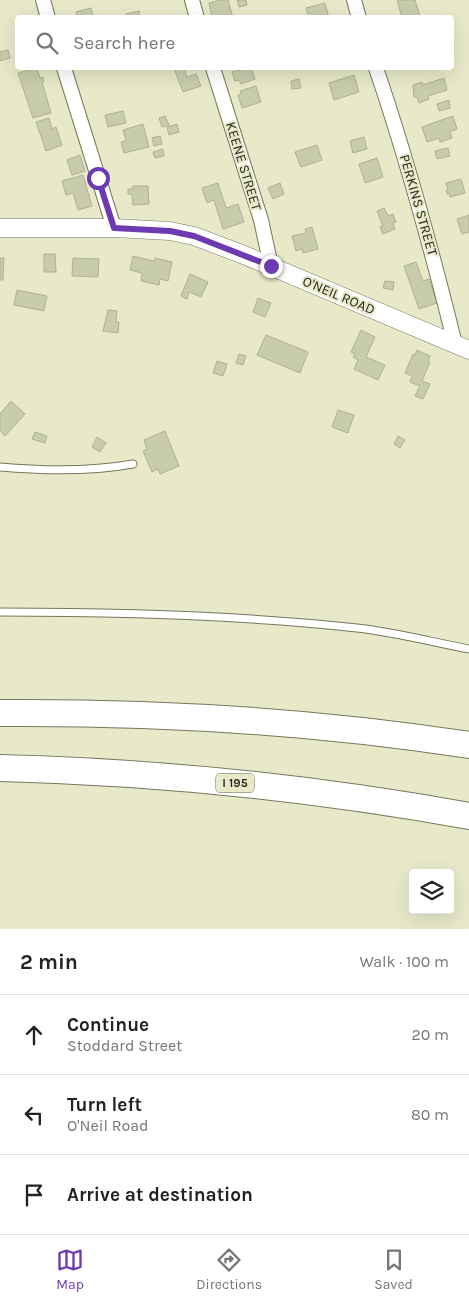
<!DOCTYPE html>
<html lang="en">
<head>
<meta charset="utf-8">
<style>
	body { margin:0; font-family:Karla,sans-serif; background:#f2f2f2; color:#222 }
	.controls { position:absolute; right:15px; bottom:15px; display:grid; overflow:hidden; border-radius:5px; box-shadow:0 5px 20px #0002 }
	.controls button { width:45px; height:45px; display:grid; place-items:center; padding:0; border:0; border-bottom:1px solid #e0e0e0; background:#fff; color:#222; font:25px sans-serif }
	.stop { position:absolute; width:15px; height:15px; margin:-11px; border:4px solid #6e3ab1; border-radius:50%; background:#fff }
	.stop.end { background:#6e3ab1; border-color:#fff; box-shadow:0 1px 5px #0008 }
	.list { margin:0; padding:0; list-style:none }
	h2 { display:flex; justify-content:space-between; align-items:center; height:65px; margin:0; padding:0 20px; font-size:21px }
	h2 small { font-size:16px; font-weight:400; color:#767676 }
	.list li { display:grid; grid-template-columns:32px 1fr auto; gap:15px; align-items:center; box-sizing:border-box; height:80px; padding:0 20px; border-top:1px solid #e0e0e0 }
	.list b { display:block; font-size:19px; white-space:nowrap }
	.list p { margin:0; font-size:16px; white-space:nowrap; color:#767676 }
	.list em { font-size:16px; font-style:normal; color:#767676 }
	.icon { flex:none; width:28px; height:28px; fill:none; stroke:currentColor; stroke-width:2; stroke-linecap:round; stroke-linejoin:round }
	.map { position:relative; flex:none; width:469px; height:929px; overflow:hidden }
	.search { position:absolute; background:#fff; box-shadow:0 5px 20px #0002; left:15px; right:15px; top:15px; height:55px; display:flex; align-items:center; gap:12px; box-sizing:border-box; padding:0 18px; border-radius:5px; color:#767676; font-size:19px }
	.sheet { height:305px; background:#fff }
	nav { display:flex; justify-content:space-around; align-items:center; box-sizing:border-box; height:70px; border-top:1px solid #e0e0e0; background:#fff; font-size:14px; color:#767676 }
	nav a { display:grid; justify-items:center; gap:2px }
	nav .on { color:#6e3ab1 }
	.map>svg:first-child { display:block }
	.building { fill:#c9ccac; stroke:#aeb192 }
	.lines { fill:none; stroke-linecap:round; stroke-linejoin:round }
	.service-casing { stroke:#76785b; stroke-width:9 }
	.minor-casing { stroke:#76785b; stroke-width:16 }
	.tertiary-casing { stroke:#76785b; stroke-width:19 }
	.motorway-casing { stroke:#76785b; stroke-width:28 }
	.service { stroke:#fff; stroke-width:7 }
	.minor { stroke:#fff; stroke-width:14 }
	.tertiary { stroke:#fff; stroke-width:18 }
	.motorway { stroke:#fff; stroke-width:26 }
	.route { stroke:#6e3ab1; stroke-width:6 }
	.labels { text-anchor:middle; stroke-width:4; stroke-linejoin:round; paint-order:stroke }
	.shield { fill:#e7e9c9; stroke:#636553; stroke-width:1 }
	.shield-label { font-size:12px; font-weight:bold; fill:#2b2c20 }
	.street-label { font-size:14px; fill:#2b2c20; stroke:#e7e9c9 }
</style>
</head>
<body>
<div class="map">
<svg width="469" height="929" viewBox="0 0 469 929">
	<rect width="100%" height="100%" fill="#e7e9c9"/>
	<g class="building">
		<polygon points="220,0 228,0 233,18 212,18 209,3"/>
		<polygon points="237,0 246,0 247,5 239,7"/>
		<polygon points="397,0 415,0 420,16 402,18"/>
		<polygon points="325,3 329,18 309,18 306,8"/>
		<polygon points="91,8 93,16 78,18 76,12"/>
		<polygon points="139,11 140,18 127,18 126,14"/>
		<polygon points="8,50 10,58 0,61 0,52"/>
		<polygon points="37,68 40,78 43,77 44,81 42,82 51,113 33,118 18,73"/>
		<polygon points="174,68 184,68 187,77 196,74 201,86 183,92"/>
		<polygon points="248,68 251,68 255,79 241,84 239,80 235,81 232,72"/>
		<polygon points="354,75 359,92 334,100 329,83"/>
		<polygon points="444,78 447,90 428,96 429,99 419,103 417,97 414,97 413,85 422,82 423,85"/>
		<polygon points="299,79 301,88 292,89 291,81"/>
		<polygon points="256,86 261,102 242,108 238,95 241,94 240,91"/>
		<polygon points="449,100 450,108 439,111 437,104"/>
		<polygon points="123,111 126,123 108,127 105,115"/>
		<polygon points="165,116 169,125 162,127 159,118"/>
		<polygon points="453,116 457,129 450,132 452,138 440,142 439,138 427,142 422,127"/>
		<polygon points="49,118 52,129 56,127 62,145 46,151 36,122"/>
		<polygon points="143,124 149,147 124,153 121,142 126,141 123,130"/>
		<polygon points="177,124 179,132 169,135 167,127"/>
		<polygon points="160,136 162,144 154,146 152,138"/>
		<polygon points="364,137 367,149 353,153 350,141"/>
		<polygon points="317,145 322,160 301,167 295,152"/>
		<polygon points="448,148 450,156 437,159 435,151"/>
		<polygon points="163,149 164,156 155,158 153,152"/>
		<polygon points="80,155 85,171 72,175 67,160"/>
		<polygon points="377,158 383,177 365,183 359,164"/>
		<polygon points="83,175 92,206 78,210 73,193 66,195 62,181"/>
		<polygon points="461,179 465,193 450,197 449,193 447,194 446,190 448,190 446,183"/>
		<polygon points="218,183 226,208 238,204 244,222 223,229 214,200 207,203 202,188"/>
		<polygon points="280,183 284,194 273,199 268,188"/>
		<polygon points="133,186 148,186 149,204 133,205 132,194 128,194 128,189 133,189"/>
		<polygon points="384,208 388,216 393,214 396,222 393,223 395,229 383,234 380,227 383,226 377,211"/>
		<polygon points="469,215 469,232 462,234 457,219"/>
		<polygon points="312,227 318,249 303,253 302,249 296,251 292,236 306,233 305,229"/>
		<polygon points="44,254 55,254 56,272 44,272"/>
		<polygon points="133,256 154,261 155,258 172,262 168,281 160,279 159,285 141,281 142,273 130,270"/>
		<polygon points="0,258 4,258 3,280 0,280"/>
		<polygon points="73,258 99,259 98,277 72,276"/>
		<polygon points="416,262 423,281 429,279 437,303 419,309 404,266"/>
		<polygon points="190,274 208,282 201,297 189,292 187,299 181,296"/>
		<polygon points="385,281 394,282 393,290 383,288"/>
		<polygon points="17,290 47,296 44,311 14,305"/>
		<polygon points="258,298 271,303 265,317 253,312"/>
		<polygon points="108,310 117,311 116,322 119,322 118,333 103,331"/>
		<polygon points="361,330 375,337 366,357 385,365 378,380 354,369 358,360 353,357 355,354 351,352"/>
		<polygon points="266,335 308,352 300,373 257,355"/>
		<polygon points="417,350 430,356 428,361 430,362 422,381 430,384 423,399 415,396 420,386 410,382 412,376 405,373 413,354 415,355"/>
		<polygon points="239,354 246,356 243,365 236,363"/>
		<polygon points="217,361 227,364 223,376 213,373"/>
		<polygon points="11,401 25,414 5,436 0,431 0,414"/>
		<polygon points="338,410 354,415 348,433 332,427"/>
		<polygon points="165,431 179,466 160,474 158,469 152,472 143,451 147,449 144,440"/>
		<polygon points="35,432 47,436 45,443 32,439"/>
		<polygon points="398,436 405,440 400,448 394,444"/>
		<polygon points="97,437 106,443 100,452 92,447"/>
	</g>
	<g class="lines">
		<g class="service-casing">
			<g id="service">
				<path d="M0 467C45 471 88 472 133 464"/>
				<path d="M0 612C119 612 239 615 357 628 394 632 432 642 469 649"/>
			</g>
		</g>
		<g class="minor-casing">
			<g id="minor">
				<polyline points="43,0 48,18"/>
				<polyline points="192,0 197,18"/>
				<polyline points="354,0 359,18"/>
				<polyline points="64,68 114,228"/>
				<polyline points="213,68 261,220 271,266"/>
				<path d="M376 68C407 159 432 251 455 344"/>
			</g>
		</g>
		<g class="tertiary-casing">
			<polyline id="tertiary" points="0,228 114,228 170,231 194,236 244,255 469,350"/>
		</g>
		<g class="motorway-casing">
			<g id="motorway">
				<path d="M0 713C157 712 314 721 469 745"/>
				<path d="M0 768C158 772 314 788 469 816"/>
			</g>
		</g>
		<use href="#service" class="service"/>
		<use href="#minor" class="minor"/>
		<use href="#tertiary" class="tertiary"/>
		<use href="#motorway" class="motorway"/>
	</g>
	<g class="lines">
		<polyline class="route" points="98,178 114,228 170,231 194,236 271,266"/>
	</g>
	<g class="labels">
		<rect class="shield" x="216" y="773.5" width="38" height="19" rx="4"/>
		<g class="shield-label">
			<text x="235" y="787">I 195</text>
		</g>
		<g class="street-label">
			<text transform="translate(244 166) rotate(73)" y="5">KEENE STREET</text>
			<text transform="translate(419 205) rotate(74)" y="5">PERKINS STREET</text>
			<text transform="translate(339 295) rotate(23)" y="5">O'NEIL ROAD</text>
		</g>
	</g>
</svg>
<div class="controls">
<button><svg class="icon" aria-label="layers" viewBox="0 0 24 24"><path d="M12 4l9 5-9 5-9-5zM3 14l9 5 9-5"/></svg></button>
</div>
<div class="stop" style="left:98px;top:178px"></div>
<div class="stop end" style="left:271px;top:266px"></div>
<div class="search"><svg class="icon" aria-label="search" viewBox="0 0 24 24"><circle cx="10" cy="10" r="6"/><path d="M15 15l6 6"/></svg>Search here</div>
</div>
<section class="sheet">
<h2>2 min<small>Walk · 100 m</small></h2>
<ul class="list">
<li><svg class="icon" aria-label="ahead" viewBox="0 0 24 24"><path d="M12 20V5M6 11l6-6 6 6"/></svg><div><b>Continue</b><p>Stoddard Street</p></div><em>20 m</em></li>
<li><svg class="icon" aria-label="left" viewBox="0 0 24 24"><path d="M17 20v-9H6M10 6l-5 5 5 5"/></svg><div><b>Turn left</b><p>O'Neil Road</p></div><em>80 m</em></li>
<li><svg class="icon" aria-label="arrive" viewBox="0 0 24 24"><path d="M6 21V4h12l-3 4 3 4H6"/></svg><div><b>Arrive at destination</b></div></li>
</ul>
</section>
<nav>
<a class="on"><svg class="icon" aria-label="map" viewBox="0 0 24 24"><path d="M3 6l6-2 6 2 6-2v14l-6 2-6-2-6 2zM9 4v14M15 6v14"/></svg>Map</a>
<a><svg class="icon" aria-label="directions" viewBox="0 0 24 24"><path d="M12 3l9 9-9 9-9-9zM9 14v-3h6M13 9l2 2-2 2"/></svg>Directions</a>
<a><svg class="icon" aria-label="saved" viewBox="0 0 24 24"><path d="M7 4h10v16l-5-4-5 4z"/></svg>Saved</a>
</nav>
</body>
</html>
